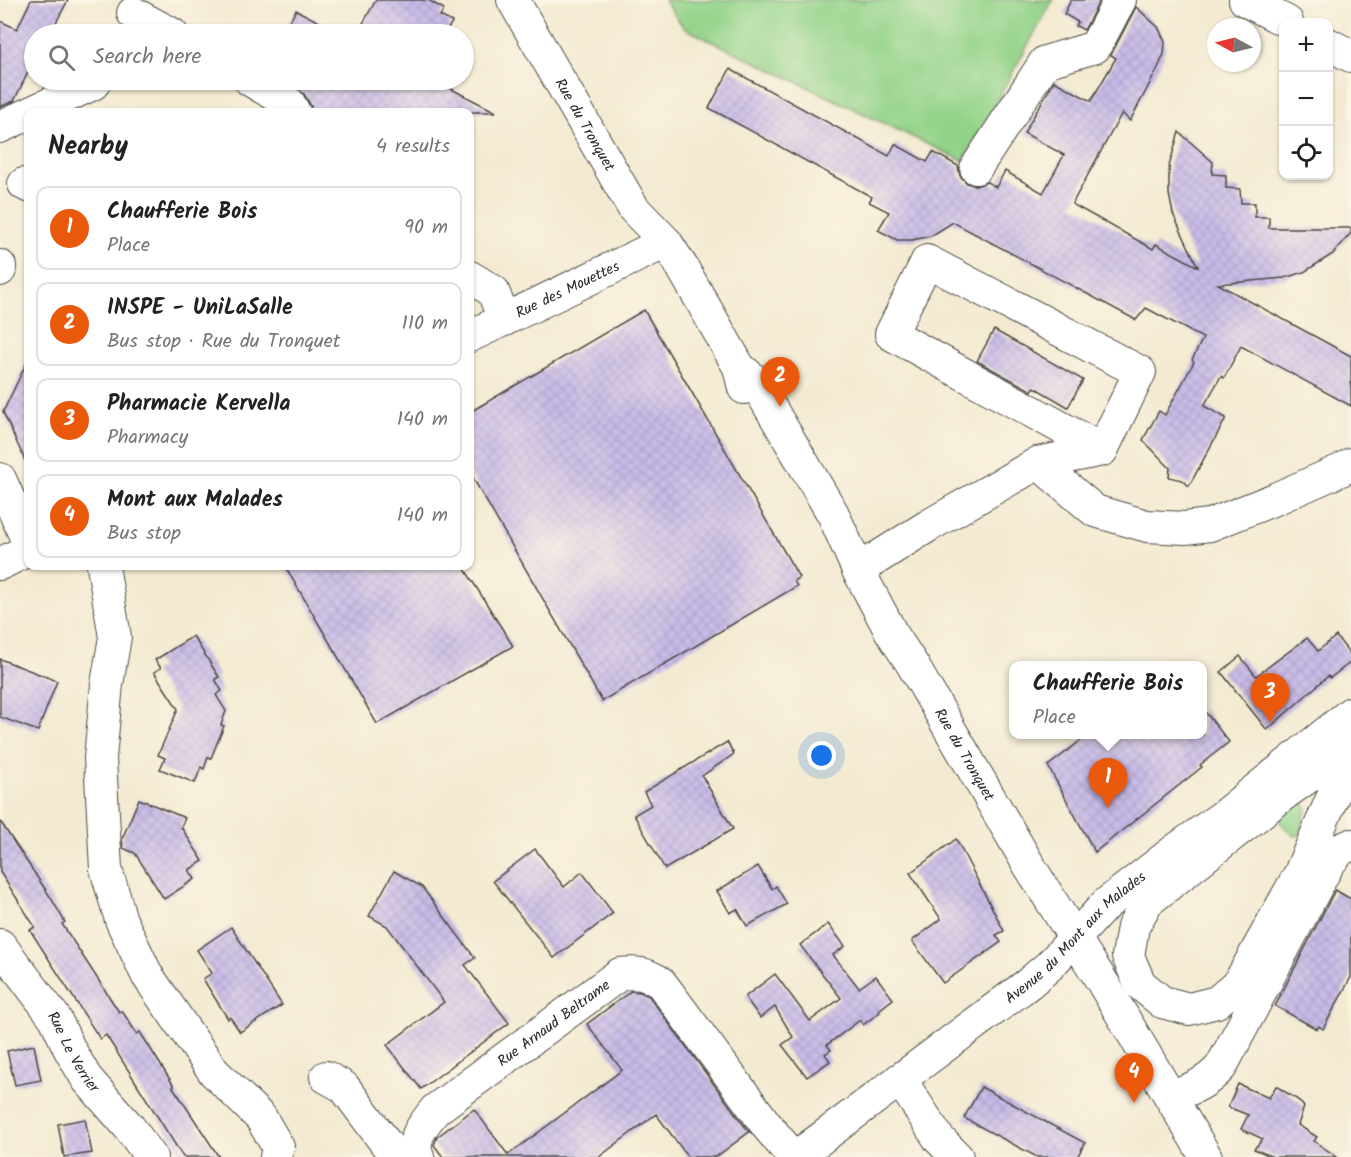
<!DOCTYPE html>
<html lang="en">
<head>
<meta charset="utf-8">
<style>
	body { margin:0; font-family:Kalam,sans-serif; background:#f2f2f2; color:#222 }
	.controls { position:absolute; right:18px; top:18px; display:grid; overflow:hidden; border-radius:12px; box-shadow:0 2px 4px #0004 }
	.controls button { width:54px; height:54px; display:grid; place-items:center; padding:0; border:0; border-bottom:2px solid #e0e0e0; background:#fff; color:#222; font:30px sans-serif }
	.compass { position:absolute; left:1207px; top:18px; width:54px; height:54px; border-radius:50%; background:#fff; box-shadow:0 2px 4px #0004; rotate:277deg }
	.you { position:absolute; left:822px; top:756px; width:21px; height:21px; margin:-15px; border:4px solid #fff; border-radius:50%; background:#1a73e8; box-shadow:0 0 0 9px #1a73e833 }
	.badge { display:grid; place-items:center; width:39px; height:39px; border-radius:50%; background:#ea580c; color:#fff; font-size:20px; font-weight:700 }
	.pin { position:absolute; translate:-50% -50px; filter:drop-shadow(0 2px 3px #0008) }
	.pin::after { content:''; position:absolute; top:32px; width:21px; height:18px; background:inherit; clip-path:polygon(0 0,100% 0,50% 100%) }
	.popup { position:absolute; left:1009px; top:661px; width:198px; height:78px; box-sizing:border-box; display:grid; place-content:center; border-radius:12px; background:#fff; filter:drop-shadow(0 2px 4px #0005); font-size:20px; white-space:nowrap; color:#767676 }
	.popup b { font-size:22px; color:#222 }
	.popup::after { content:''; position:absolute; left:50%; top:100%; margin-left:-12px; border:12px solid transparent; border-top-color:#fff }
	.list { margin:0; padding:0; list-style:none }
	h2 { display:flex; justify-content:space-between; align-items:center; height:78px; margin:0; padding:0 24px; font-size:26px }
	h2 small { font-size:20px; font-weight:400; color:#767676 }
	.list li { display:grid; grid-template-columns:39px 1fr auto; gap:18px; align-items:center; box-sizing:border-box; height:84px; margin:0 12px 12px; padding:0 12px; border:2px solid #e0e0e0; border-radius:12px }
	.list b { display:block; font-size:22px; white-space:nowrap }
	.list p { margin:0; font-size:20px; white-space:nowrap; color:#767676 }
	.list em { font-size:20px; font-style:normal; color:#767676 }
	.icon { flex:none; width:33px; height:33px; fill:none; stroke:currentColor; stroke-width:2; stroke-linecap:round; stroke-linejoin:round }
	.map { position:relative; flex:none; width:1351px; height:1157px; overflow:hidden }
	.search { position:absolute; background:#fff; box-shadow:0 2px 4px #0004; left:24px; top:24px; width:450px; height:66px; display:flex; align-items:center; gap:15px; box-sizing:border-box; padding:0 21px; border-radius:33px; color:#767676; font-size:22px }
	.panel { position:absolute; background:#fff; box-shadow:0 2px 4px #0004; left:24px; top:108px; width:450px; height:462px; border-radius:12px }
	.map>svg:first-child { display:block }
	.grass { fill:#93d389; stroke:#5f7f5a; stroke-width:1.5 }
	.building { fill:url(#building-cross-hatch) }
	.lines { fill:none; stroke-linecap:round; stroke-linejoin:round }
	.minor-casing { stroke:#494844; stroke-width:34 }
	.minor { stroke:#fff; stroke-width:32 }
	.labels { text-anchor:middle; stroke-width:5; stroke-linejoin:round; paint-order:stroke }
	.street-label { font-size:15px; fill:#2b2b2b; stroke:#fcf5e5 }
</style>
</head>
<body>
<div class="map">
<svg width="1351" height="1157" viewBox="0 0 1351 1157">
	<defs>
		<pattern id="building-cross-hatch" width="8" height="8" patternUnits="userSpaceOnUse" patternTransform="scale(1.5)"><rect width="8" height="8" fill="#c9bbe8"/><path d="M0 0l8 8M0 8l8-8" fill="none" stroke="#ada1c7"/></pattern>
	</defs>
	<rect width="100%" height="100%" fill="#fcf5e5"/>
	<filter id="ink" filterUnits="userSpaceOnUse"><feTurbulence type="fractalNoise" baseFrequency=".0167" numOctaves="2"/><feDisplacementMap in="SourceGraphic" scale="12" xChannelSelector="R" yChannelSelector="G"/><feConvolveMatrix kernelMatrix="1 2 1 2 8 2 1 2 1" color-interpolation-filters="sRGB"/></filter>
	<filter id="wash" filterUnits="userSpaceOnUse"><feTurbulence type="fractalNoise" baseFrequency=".008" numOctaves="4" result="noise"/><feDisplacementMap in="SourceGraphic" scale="24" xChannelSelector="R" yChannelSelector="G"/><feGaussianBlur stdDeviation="1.35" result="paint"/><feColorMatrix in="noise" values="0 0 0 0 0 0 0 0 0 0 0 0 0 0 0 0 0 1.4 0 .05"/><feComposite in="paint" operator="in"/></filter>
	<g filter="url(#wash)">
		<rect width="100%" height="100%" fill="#f3ead1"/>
		<g class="grass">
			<polygon points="664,0 1053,0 963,161 684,28"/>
			<polygon points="1299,802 1305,804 1307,808 1299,835 1294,836 1280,822 1281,817"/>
		</g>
		<g id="blocks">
			<g class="building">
				<polygon points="31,0 68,0 50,34 34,34 34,60 14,101 0,107 0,21 17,29"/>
				<polygon points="376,0 428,0 444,9 440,16 452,22 445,34 357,34"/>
				<polygon points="1071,0 1100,0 1084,30 1076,26 1078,22 1064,14"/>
				<polygon points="1136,7 1158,27 1165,42 1164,54 1158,68 1130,121 1122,113 1072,204 1153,249 1156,244 1198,267 1173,214 1169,194 1169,166 1179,132 1213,162 1212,174 1226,175 1226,188 1240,189 1241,203 1255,203 1255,217 1269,217 1269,228 1351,228 1351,233 1333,254 1304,272 1284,278 1218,284 1351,356 1351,406 1241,346 1224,378 1221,376 1204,406 1226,418 1189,486 1182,480 1169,477 1170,468 1143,440 1159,411 1165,415 1194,362 1192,360 1203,338 1146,308 1136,320 953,222 931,236 912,240 897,240 878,230 889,212 869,202 872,197 709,108 730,69 889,156 895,144 927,162 933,152 958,166 960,176 967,183 976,186 987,182 996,187 1005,171 1043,193 1064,155 1024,133 1054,81 1091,101 1116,58 1111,55"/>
				<polygon points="296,10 342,34 283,34"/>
				<polygon points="285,80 434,80 496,112 312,112 311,106 304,94"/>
				<polygon points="644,310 799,577 794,581 797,586 602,701 470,473 470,412"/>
				<polygon points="994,330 1083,380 1068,407 1034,387 1032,391 977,361"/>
				<polygon points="28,360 28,467 3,412"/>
				<polygon points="285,566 463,566 513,646 377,724"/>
				<polygon points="193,636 219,677 215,679 222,691 216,695 226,711 221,725 224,726 211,758 208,757 204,769 201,767 195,783 160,769 165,758 158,755 178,709 154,672 161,668 155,660"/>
				<polygon points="1336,636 1351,655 1351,662 1330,678 1328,676 1267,730 1221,672 1240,656 1256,676 1307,638 1318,651"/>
				<polygon points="0,659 57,681 38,731 0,717"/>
				<polygon points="1203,709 1229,742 1200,765 1202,767 1095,852 1048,766 1088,735 1203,735"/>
				<polygon points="727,742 734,754 702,776 733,829 665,869 634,815 651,805 644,792"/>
				<polygon points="139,799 185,818 181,827 203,861 189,870 195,879 164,899 135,853 123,848 122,839"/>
				<polygon points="0,821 51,898 65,922 62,924 119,1012 122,1011 137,1034 140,1032 174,1086 173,1087 219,1157 183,1157 106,1035 100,1039 30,930 35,927 0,872"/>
				<polygon points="956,839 1004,931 996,935 1001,942 943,983 912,941 941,919 910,873"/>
				<polygon points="535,849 564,887 582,872 613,913 554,958 493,881"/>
				<polygon points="758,866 772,889 776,886 787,904 747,926 737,909 730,913 717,891"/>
				<polygon points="394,871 422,887 475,958 465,965 509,1023 421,1089 387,1045 444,1002 387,926 369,916"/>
				<polygon points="1335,890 1351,899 1351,977 1323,1029 1319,1026 1317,1029 1275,1006"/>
				<polygon points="828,924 845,946 833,955 859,988 876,976 893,999 879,1010 880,1012 863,1025 860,1020 827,1045 831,1050 825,1054 830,1061 807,1077 782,1045 793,1037 775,1007 760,1018 745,997 775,974 810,1021 841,998 800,945"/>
				<polygon points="231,927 282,1005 240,1032 230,1017 228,1019 203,979 212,973 197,950"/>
				<polygon points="631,991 640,992 649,996 749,1132 716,1157 688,1157 656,1114 599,1157 443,1157 434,1145 437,1137 474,1109 508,1155 622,1070 587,1024"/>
				<polygon points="34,1045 41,1080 15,1085 7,1051"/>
				<polygon points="1238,1084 1269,1098 1276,1086 1298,1100 1304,1107 1298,1125 1317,1137 1314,1141 1337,1157 1273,1157 1254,1149 1263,1139 1241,1129 1248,1115 1228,1107"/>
				<polygon points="981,1087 1085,1143 1077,1157 1037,1157 964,1118"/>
				<polygon points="85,1119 92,1153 64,1157 58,1124"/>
			</g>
		</g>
	</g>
	<g filter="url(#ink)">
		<use href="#blocks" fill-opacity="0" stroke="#494844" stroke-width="1.5"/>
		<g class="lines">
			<g class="minor-casing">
				<g id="minor">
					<path id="s1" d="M513 0 634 209 666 242 682 267 739 367 744 388"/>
					<polyline points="1245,0 1287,22"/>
					<polyline points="133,13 172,34"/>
					<polyline points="1328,44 1351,56"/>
					<polyline points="250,80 289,103 294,112"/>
					<polyline points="32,112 93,84 96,80"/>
					<polyline points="0,127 28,114"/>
					<polyline points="976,168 1045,62 1095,47 1120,0"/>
					<polyline points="24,184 28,186"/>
					<polygon points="927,261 1140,372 1102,450 891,334"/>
					<polyline points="0,266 0,270"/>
					<polyline points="470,277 493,291 504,320"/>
					<path id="s2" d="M470 336 666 242"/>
					<path id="s3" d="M739 367 754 380 833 514 858 570 891 632 912 664 1030 867 1103 983 1206 1157"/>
					<polyline points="1038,463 1095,511 1147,526 1185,528 1210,525 1275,499 1341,470 1351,464"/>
					<polyline points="0,479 28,542"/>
					<polyline points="0,564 28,550"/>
					<polyline points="103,566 115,637 107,684 100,758 106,869 121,920 147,975 214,1072 261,1118 278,1147 276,1157"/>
					<polyline points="858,570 928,526 1038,463 1102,450"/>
					<polyline points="1351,747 1287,792 1147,902 1133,927 1128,956 1140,984 1162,1002 1189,1009 1217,1002 1239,983 1300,873 1339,782 1351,759"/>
					<path id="s4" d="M0 945 55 1018 70 1050 87 1079 129 1127 151 1157"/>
					<polyline points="326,1077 344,1087 396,1157"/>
					<polyline points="900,1079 939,1139 957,1157"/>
					<path d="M1170 1096C1190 1090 1206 1084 1221 1067L1329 863 1341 849 1351 845"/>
					<path id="s5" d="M418 1157C410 1139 424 1124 435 1110L620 974C637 972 646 973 661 983L768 1127 793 1157"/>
					<path id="s6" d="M796 1157 1028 984 1049 966 1106 904 1178 848 1223 816 1351 713"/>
				</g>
			</g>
			<use href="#minor" class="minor"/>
		</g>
	</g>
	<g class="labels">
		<g class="street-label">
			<text dy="5" stroke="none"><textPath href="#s1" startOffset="144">Rue du Tronquet</textPath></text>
			<text dy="5" stroke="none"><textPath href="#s2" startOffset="108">Rue des Mouettes</textPath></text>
			<text dy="5" stroke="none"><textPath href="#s3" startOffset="450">Rue du Tronquet</textPath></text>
			<text dy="5" stroke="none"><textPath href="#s6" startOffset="356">Avenue du Mont aux Malades</textPath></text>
			<text dy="5" stroke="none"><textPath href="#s5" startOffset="200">Rue Arnaud Beltrame</textPath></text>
			<text dy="5" stroke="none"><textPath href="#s4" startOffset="130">Rue Le Verrier</textPath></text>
		</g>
	</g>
</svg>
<div class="controls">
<button>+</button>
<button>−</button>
<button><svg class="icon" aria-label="locate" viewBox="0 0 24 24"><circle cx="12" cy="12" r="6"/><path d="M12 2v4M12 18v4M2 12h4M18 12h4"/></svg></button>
</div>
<svg class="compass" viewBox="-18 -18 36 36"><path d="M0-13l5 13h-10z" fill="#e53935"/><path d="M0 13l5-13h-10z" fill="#767676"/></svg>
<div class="you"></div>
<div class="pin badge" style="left:1108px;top:808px">1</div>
<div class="popup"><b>Chaufferie Bois</b>Place</div>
<div class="pin badge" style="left:780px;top:407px">2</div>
<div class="pin badge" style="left:1270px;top:723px">3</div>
<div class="pin badge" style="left:1134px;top:1103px">4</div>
<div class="search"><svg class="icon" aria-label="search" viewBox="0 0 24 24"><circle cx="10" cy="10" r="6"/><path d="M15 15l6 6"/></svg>Search here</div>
<section class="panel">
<h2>Nearby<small>4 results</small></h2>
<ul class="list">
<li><span class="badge">1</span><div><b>Chaufferie Bois</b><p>Place</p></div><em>90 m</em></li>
<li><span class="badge">2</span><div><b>INSPE - UniLaSalle</b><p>Bus stop · Rue du Tronquet</p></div><em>110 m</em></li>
<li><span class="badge">3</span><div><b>Pharmacie Kervella</b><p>Pharmacy</p></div><em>140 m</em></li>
<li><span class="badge">4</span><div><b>Mont aux Malades</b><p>Bus stop</p></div><em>140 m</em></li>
</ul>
</section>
</div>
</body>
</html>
